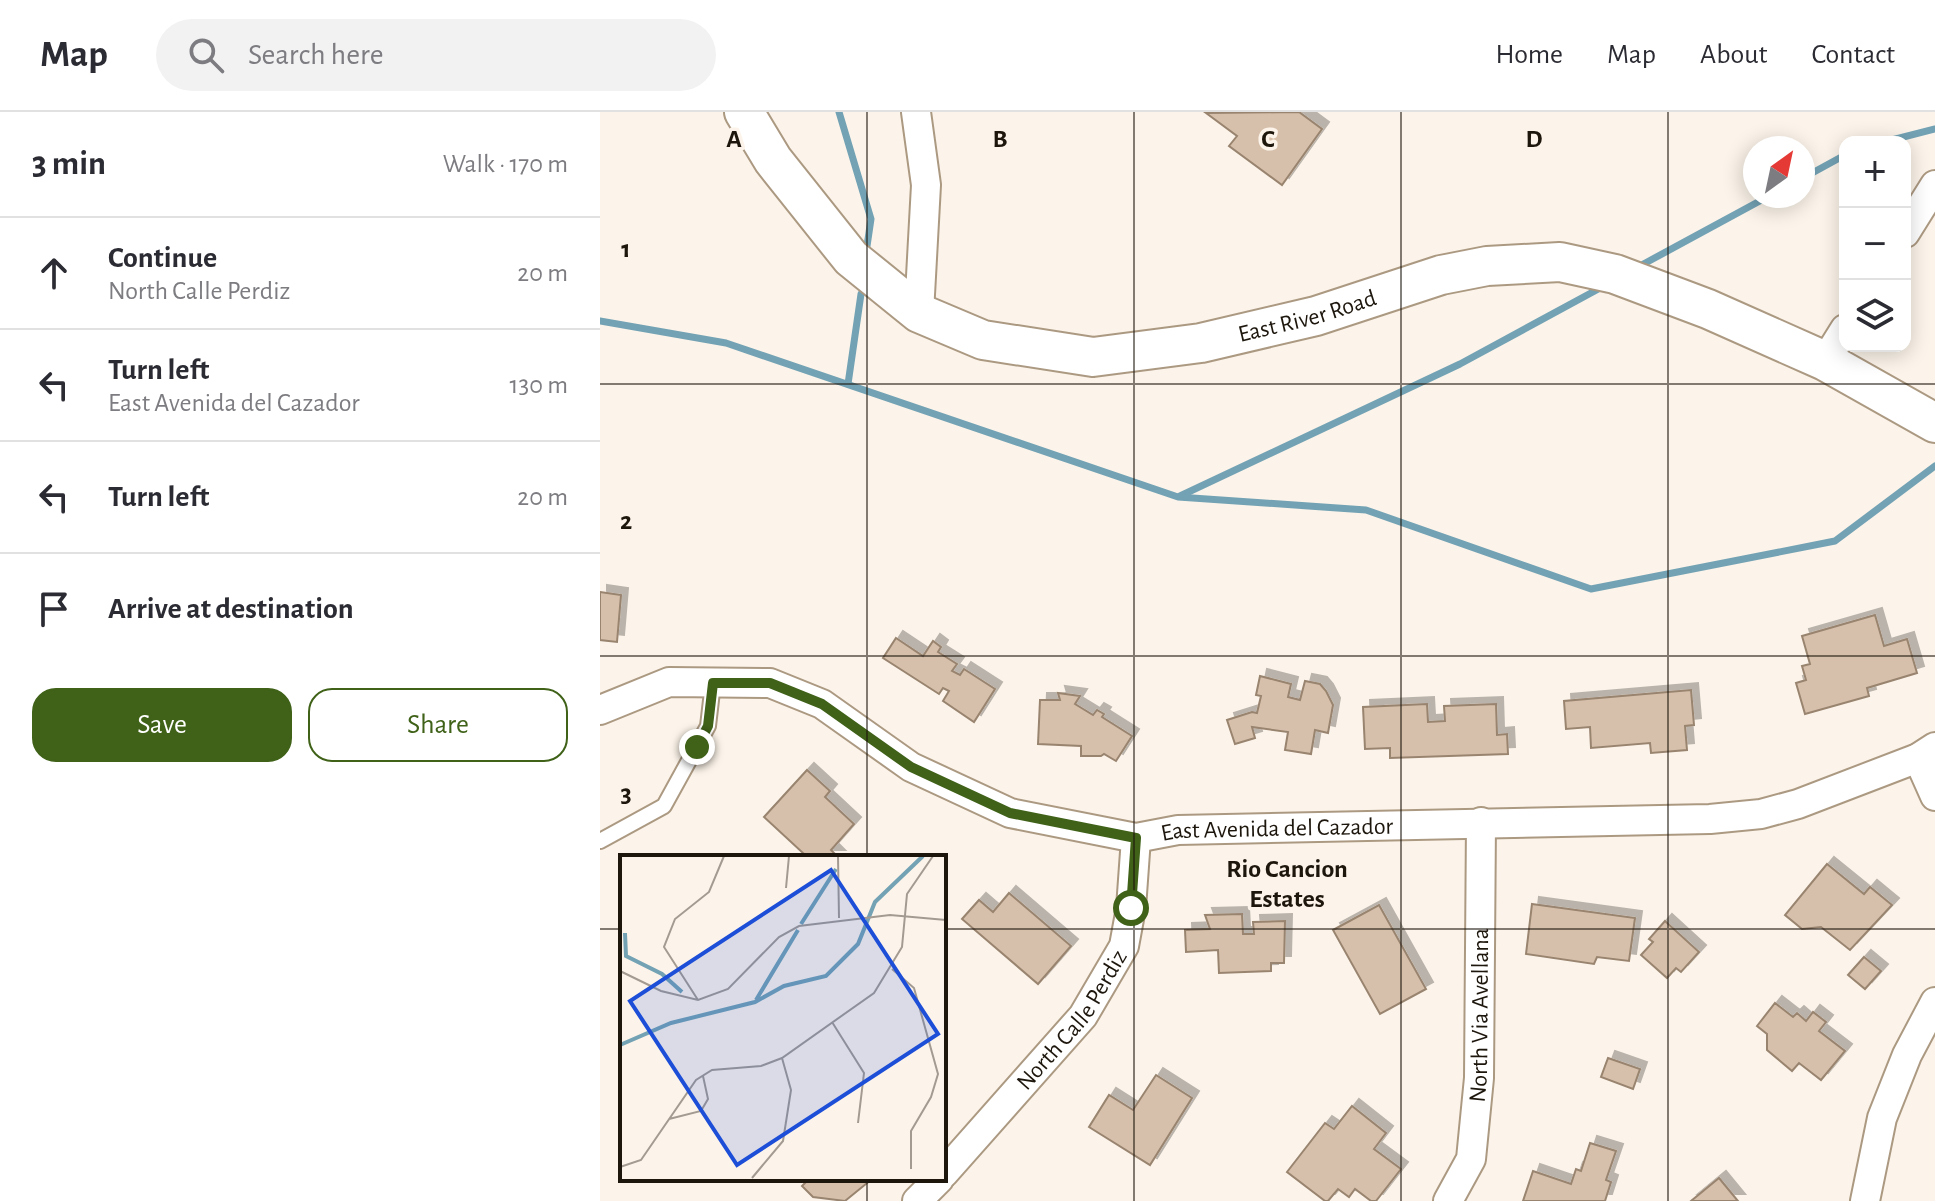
<!DOCTYPE html>
<html lang="en">
<head>
<meta charset="utf-8">
<style>
	body { margin:0; font-family:"Alegreya Sans",sans-serif; background:#f2f2f3; color:#2b2b33 }
	.controls { position:absolute; right:24px; top:24px; display:grid; overflow:hidden; border-radius:16px; box-shadow:0 4px 20px #0003 }
	.controls button { width:72px; height:72px; display:grid; place-items:center; padding:0; border:0; border-bottom:2px solid #e1e1e2; background:#fff; color:#2b2b33; font:40px sans-serif }
	.compass { position:absolute; left:1143px; top:24px; width:72px; height:72px; border-radius:50%; background:#fff; box-shadow:0 4px 20px #0003; rotate:33deg }
	.stop { position:absolute; width:24px; height:24px; margin:-18px; border:6px solid #3f6118; border-radius:50%; background:#fff }
	.stop.end { background:#3f6118; border-color:#fff; box-shadow:0 2px 8px #0008 }
	.list { margin:0; padding:0; list-style:none }
	h2 { display:flex; justify-content:space-between; align-items:center; height:104px; margin:0; padding:0 32px; font-size:34px }
	h2 small { font-size:26px; font-weight:400; color:#7c7c81 }
	.list li { display:grid; grid-template-columns:52px 1fr auto; gap:24px; align-items:center; box-sizing:border-box; height:112px; padding:0 32px; border-top:2px solid #e1e1e2 }
	.list b { display:block; font-size:30px; white-space:nowrap }
	.list p { margin:0; font-size:26px; white-space:nowrap; color:#7c7c81 }
	.list em { font-size:26px; font-style:normal; color:#7c7c81 }
	.actions { display:flex; gap:16px; padding:24px 32px }
	.actions a { flex:1; padding:18px 0; border:2px solid #3f6118; border-radius:24px; text-align:center; font-size:28px; color:#3f6118 }
	.actions .main { background:#3f6118; color:#fff }
	.icon { flex:none; width:44px; height:44px; fill:none; stroke:currentColor; stroke-width:2; stroke-linecap:round; stroke-linejoin:round }
	.map { position:relative; flex:none; width:1335px; height:1089px; overflow:hidden }
	header { display:flex; align-items:center; gap:48px; box-sizing:border-box; height:112px; padding:0 40px; background:#fff; border-bottom:2px solid #e1e1e2 }
	header strong { font-size:38px }
	nav { display:flex; gap:44px; margin-inline-start:auto; font-size:28px }
	.search { width:560px; height:72px; background:#f2f2f3; display:flex; align-items:center; gap:20px; box-sizing:border-box; padding:0 28px; border-radius:44px; color:#7c7c81; font-size:30px }
	main { display:flex }
	aside { flex:1; background:#fff }
	.map>svg:first-child { display:block }
	.lines { fill:none; stroke-linecap:round; stroke-linejoin:round }
	.stream { stroke:#73a2b4; stroke-width:7 }
	.building { fill:#d7c0ab; stroke:#998470; stroke-width:2; filter:url(#shadow) }
	.lane-casing { stroke:#ac9982; stroke-width:18 }
	.street-casing { stroke:#ac9982; stroke-width:32 }
	.secondary-casing { stroke:#ac9982; stroke-width:42 }
	.lane { stroke:#fff; stroke-width:14 }
	.street { stroke:#fff; stroke-width:28 }
	.secondary { stroke:#fff; stroke-width:38 }
	.route { stroke:#3f6118; stroke-width:10 }
	.grid { fill:none; stroke:#1d160d; stroke-width:2; stroke-opacity:0.55 }
	.labels { text-anchor:middle; stroke-width:7; stroke-linejoin:round; paint-order:stroke }
	.street-label { font-size:24px; fill:#1d160d; stroke:#fcf4ea }
	.neighbourhood-label { font-size:26px; font-weight:bold; fill:#1d160d; stroke:#fcf4ea }
	.inset-river { fill:none; stroke:#73a2b4; stroke-width:4 }
	.inset-road { fill:none; stroke:#a39b92; stroke-width:2 }
	.view { fill:#1d4ed8; fill-opacity:0.15; stroke:#1d4ed8; stroke-width:4 }
	.inset-edge { fill:none; stroke:#1d160d; stroke-width:4 }
	.grid-label { font-size:26px; text-anchor:middle; font-weight:bold; fill:#1d160d; stroke:#fcf4ea; stroke-width:7; stroke-linejoin:round; paint-order:stroke }
</style>
</head>
<body>
<header>
<strong>Map</strong>
<div class="search"><svg class="icon" aria-label="search" viewBox="0 0 24 24"><circle cx="10" cy="10" r="6"/><path d="M15 15l6 6"/></svg>Search here</div>
<nav><a>Home</a><a>Map</a><a>About</a><a>Contact</a></nav>
</header>
<main>
<aside>
<h2>3 min<small>Walk · 170 m</small></h2>
<ul class="list">
<li><svg class="icon" aria-label="ahead" viewBox="0 0 24 24"><path d="M12 20V5M6 11l6-6 6 6"/></svg><div><b>Continue</b><p>North Calle Perdiz</p></div><em>20 m</em></li>
<li><svg class="icon" aria-label="left" viewBox="0 0 24 24"><path d="M17 20v-9H6M10 6l-5 5 5 5"/></svg><div><b>Turn left</b><p>East Avenida del Cazador</p></div><em>130 m</em></li>
<li><svg class="icon" aria-label="left" viewBox="0 0 24 24"><path d="M17 20v-9H6M10 6l-5 5 5 5"/></svg><div><b>Turn left</b></div><em>20 m</em></li>
<li><svg class="icon" aria-label="arrive" viewBox="0 0 24 24"><path d="M6 21V4h12l-3 4 3 4H6"/></svg><div><b>Arrive at destination</b></div></li>
</ul>
<div class="actions"><a class="main">Save</a><a>Share</a></div>
</aside>
<div class="map">
<svg width="1335" height="1089" viewBox="0 0 1335 1089">
	<defs>
		<filter id="shadow"><feDropShadow dx="7" dy="-7" stdDeviation="0" flood-color="#0004"/></filter>
	</defs>
	<rect width="100%" height="100%" fill="#fcf4ea"/>
	<g class="lines">
		<g class="stream">
			<polyline points="239,0 271,107 267,134"/>
			<polyline points="1284,30 1335,17"/>
			<polyline points="1203,66 1245,43"/>
			<polyline points="1038,155 1169,84"/>
			<polyline points="0,209 126,231 578,385 766,398 991,477 1235,429 1335,354"/>
			<polyline points="248,272 261,182"/>
			<polyline points="580,384 860,252 1002,175"/>
		</g>
	</g>
	<g class="building">
		<polygon points="699,0 722,17 682,73 629,34 637,24 606,1"/>
		<polygon points="0,480 21,483 17,530 0,528"/>
		<polygon points="1275,503 1284,534 1307,527 1317,561 1267,576 1269,584 1205,602 1196,571 1206,568 1202,554 1210,552 1202,524"/>
		<polygon points="296,526 323,544 333,529 341,535 338,540 357,552 352,559 360,563 364,557 395,577 374,610 343,589 349,579 343,576 339,582 283,546"/>
		<polygon points="660,564 691,572 688,585 700,588 705,569 720,572 726,579 733,593 728,621 715,618 711,642 685,638 688,620 652,615 655,626 635,632 627,608 652,600 657,601 661,584 656,583"/>
		<polygon points="1091,578 1094,613 1085,614 1087,638 1051,641 1050,631 991,636 990,615 966,617 964,589"/>
		<polygon points="458,581 480,584 475,592 493,603 497,598 504,602 502,605 532,624 516,649 504,642 501,644 481,644 481,634 438,632 440,588 460,588"/>
		<polygon points="827,592 828,610 845,609 844,594 896,592 897,623 907,622 908,642 790,646 790,636 765,637 763,595"/>
		<polygon points="207,658 230,679 225,685 254,712 231,738 238,745 199,745 203,741 164,705"/>
		<polygon points="1227,752 1264,782 1270,775 1292,793 1250,838 1221,815 1202,817 1185,803"/>
		<polygon points="409,781 471,834 438,872 362,807 379,788 393,800"/>
		<polygon points="932,792 1035,806 1029,849 997,845 994,852 926,842"/>
		<polygon points="779,793 826,877 780,902 733,818"/>
		<polygon points="642,802 643,822 654,822 653,810 685,809 684,851 671,851 671,859 619,861 618,838 586,840 585,818 610,817 605,803"/>
		<polygon points="1065,809 1099,840 1081,860 1076,856 1067,866 1041,843 1053,830 1049,827"/>
		<polygon points="1264,845 1281,859 1265,877 1248,863"/>
		<polygon points="1175,891 1193,905 1197,901 1206,909 1213,900 1226,910 1219,919 1245,939 1221,968 1199,951 1192,959 1167,938 1167,922 1157,914"/>
		<polygon points="1008,946 1040,957 1033,977 1001,965"/>
		<polygon points="556,963 592,986 550,1053 489,1015 509,983 533,998"/>
		<polygon points="752,994 786,1021 774,1037 801,1057 776,1089 771,1089 755,1077 749,1085 738,1077 728,1089 725,1089 687,1060 725,1011 734,1017"/>
		<polygon points="990,1031 1016,1039 1006,1068 1011,1070 1005,1089 923,1089 933,1059 971,1072 976,1057 981,1059"/>
		<polygon points="1119,1066 1138,1089 1091,1089"/>
		<polygon points="209,1067 272,1067 245,1089 213,1085 202,1074"/>
	</g>
	<g class="lines">
		<g class="lane-casing">
			<polyline id="lane" points="0,729 64,694 108,614 113,571"/>
		</g>
		<g class="street-casing">
			<g id="street">
				<polyline points="316,0 326,73 319,201"/>
				<polyline points="1305,121 1335,73"/>
				<polyline points="1225,249 1245,217"/>
				<path id="s1" d="M0 598 69 570 170 571 222 592 311 655 410 701 536 726 578 718 1110 707 1161 702 1198 692 1318 646 1335 635"/>
				<polyline points="1318,646 1335,684"/>
				<path id="s2" d="M344 1061 483 904 524 834 531 796 536 726"/>
				<polyline points="317,1089 339,1067"/>
				<path id="s3" d="M848 1089 871 1047 879 966 881 710"/>
				<polyline points="1265,1089 1282,1006 1307,943 1335,890"/>
			</g>
		</g>
		<g class="secondary-casing">
			<g id="secondary">
				<path id="s4" d="M144 0 173 48 251 146 319 201 383 228 493 245 601 231 716 204 841 163 887 154 960 150 1015 162 1108 197 1225 249 1335 311"/>
			</g>
		</g>
		<use href="#lane" class="lane"/>
		<use href="#street" class="street"/>
		<use href="#secondary" class="secondary"/>
	</g>
	<g class="lines">
		<polyline class="route" points="97,635 108,614 113,571 170,571 222,592 311,655 410,701 536,726 531,796"/>
	</g>
	<path class="grid" d="M267 0V745M534 0V1089M801 0V1089M1068 0V1089M0 272H1335M0 544H1335M0 817H22M344 817H1335M267 1067V1089"/>
	<g class="labels">
		<g class="street-label">
			<text dy="8" stroke="none"><textPath href="#s4" startOffset="668">East River Road</textPath></text>
			<text dy="8" stroke="none"><textPath href="#s1" startOffset="720">East Avenida del Cazador</textPath></text>
			<text dy="8" stroke="none"><textPath href="#s3" startOffset="192">North Via Avellana</textPath></text>
			<text dy="8" stroke="none"><textPath href="#s2" startOffset="200">North Calle Perdiz</textPath></text>
		</g>
		<g class="neighbourhood-label">
			<text x="687" y="765">Rio Cancion<tspan x="687" dy="30">Estates</tspan></text>
		</g>
	</g>
	<g transform="translate(20 743)">
		<rect width="326" height="326" fill="#fcf4ea"/>
		<path class="inset-river" d="M181 69 216 14M5 78 6 101 42 119 62 137M136 145 178 75M0 190 51 168 135 147 164 131 206 121 238 89 255 47 303 1"/>
		<path class="inset-road" d="M218 1 219 63M166 33 169 1M272 114 294 133 318 219 311 242 291 276V314M0 116 41 136 78 145 108 134 159 82 179 71 270 60 326 65M78 145 44 92 55 64 89 37 104 1M212 167 244 218 238 268M49 264 81 256 88 244 83 221M0 312 21 305 76 225 92 215 141 211 162 203 254 138 282 92 287 39 313 1M132 323 163 286 171 235 162 203"/>
		<path class="view" d="M211 15 318 179 117 310 10 146Z"/>
		<rect width="326" height="326" class="inset-edge"/>
	</g>
	<g class="grid-label">
		<text x="134" y="35">A</text>
		<text x="400" y="35">B</text>
		<text x="668" y="35">C</text>
		<text x="934" y="35">D</text>
		<text x="26" y="145">1</text>
		<text x="26" y="417">2</text>
		<text x="26" y="690">3</text>
	</g>
</svg>
<div class="controls">
<button>+</button>
<button>−</button>
<button><svg class="icon" aria-label="layers" viewBox="0 0 24 24"><path d="M12 4l9 5-9 5-9-5zM3 14l9 5 9-5"/></svg></button>
</div>
<svg class="compass" viewBox="-18 -18 36 36"><path d="M0-13l5 13h-10z" fill="#e53935"/><path d="M0 13l5-13h-10z" fill="#7c7c81"/></svg>
<div class="stop" style="left:531px;top:796px"></div>
<div class="stop end" style="left:97px;top:635px"></div>
</div>
</main>
</body>
</html>
